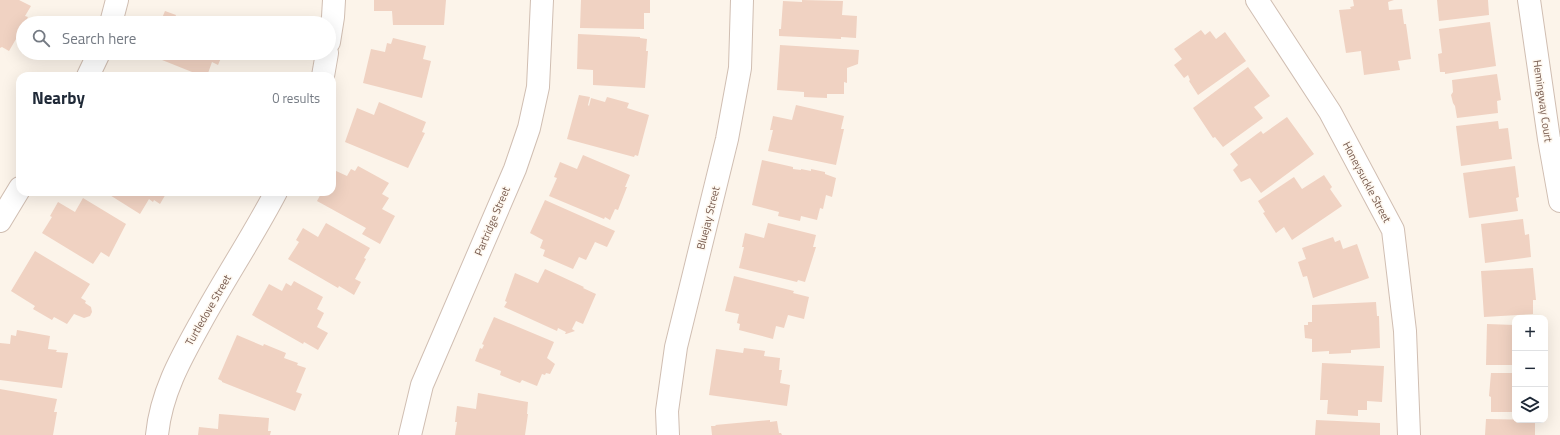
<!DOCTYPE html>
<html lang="en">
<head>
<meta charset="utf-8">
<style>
	body { margin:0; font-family:"Titillium Web",sans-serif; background:#f2f2f3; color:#1f2937 }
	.controls { position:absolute; right:12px; bottom:12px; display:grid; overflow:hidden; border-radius:8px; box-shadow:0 4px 16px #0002 }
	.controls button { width:36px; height:36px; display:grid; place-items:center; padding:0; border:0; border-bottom:1px solid #e0e1e3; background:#fff; color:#1f2937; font:20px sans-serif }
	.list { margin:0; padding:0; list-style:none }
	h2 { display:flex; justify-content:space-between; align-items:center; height:52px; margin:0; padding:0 16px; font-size:17px }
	h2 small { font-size:13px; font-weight:400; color:#747a83 }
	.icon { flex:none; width:22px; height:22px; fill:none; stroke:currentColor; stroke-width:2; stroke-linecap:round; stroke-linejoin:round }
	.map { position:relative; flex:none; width:1560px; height:435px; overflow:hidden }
	.search { position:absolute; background:#fff; box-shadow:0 4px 16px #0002; left:16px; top:16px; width:320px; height:44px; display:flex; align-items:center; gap:10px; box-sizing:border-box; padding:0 14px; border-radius:22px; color:#747a83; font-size:15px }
	.panel { position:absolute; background:#fff; box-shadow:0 4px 16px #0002; left:16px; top:72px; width:320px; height:124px; border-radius:12px }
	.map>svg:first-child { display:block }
	.building { fill:#f0d2c2 }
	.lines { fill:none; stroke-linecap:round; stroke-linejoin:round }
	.minor-casing { stroke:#d0beb2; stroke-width:24 }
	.minor { stroke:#fff; stroke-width:22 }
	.labels { text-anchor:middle; stroke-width:3; stroke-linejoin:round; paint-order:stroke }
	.street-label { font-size:11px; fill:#765a4e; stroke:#fef8f0 }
</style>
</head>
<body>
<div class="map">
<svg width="1560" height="435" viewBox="0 0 1560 435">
	<rect width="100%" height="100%" fill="#fcf4ea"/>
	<g class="building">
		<polygon points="0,0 19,0 31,6 25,16 28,17 25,23 23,23 23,27 9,51 2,47 0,48"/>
		<polygon points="374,0 446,0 444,25 393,25 392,11 374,11"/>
		<polygon points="581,0 650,0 650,13 644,13 644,29 580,28"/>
		<polygon points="802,0 843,1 842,15 857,16 856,38 841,37 841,39 779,36 779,29 781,29 783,1 802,2"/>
		<polygon points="1353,0 1394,0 1388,2 1389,10 1402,9 1404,24 1406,24 1411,59 1398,61 1400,70 1364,75 1361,51 1346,53 1339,10 1351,9 1350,7 1354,6"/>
		<polygon points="1437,0 1488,0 1489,15 1439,21"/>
		<polygon points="165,11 176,15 173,23 160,23"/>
		<polygon points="177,16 191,21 193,17 208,23 174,23"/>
		<polygon points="1490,22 1496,66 1445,74 1445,72 1440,72 1438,54 1442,53 1439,29"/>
		<polygon points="1201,30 1205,35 1210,31 1216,39 1225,32 1246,61 1198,95 1189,81 1190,80 1188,75 1184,78 1174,65 1182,59 1174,49"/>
		<polygon points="578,34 640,37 640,38 647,39 646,51 648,51 645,88 593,85 593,70 577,69"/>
		<polygon points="393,38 426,46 423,59 431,61 422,98 363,83 371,49 385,52 387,43 391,44"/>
		<polygon points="780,45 859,50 858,64 847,68 847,83 844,82 844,94 827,94 827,98 804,97 804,92 777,90"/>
		<polygon points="148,53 223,53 218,65 212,62 207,76 202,76 147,54"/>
		<polygon points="1248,67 1270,96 1254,107 1263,118 1223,147 1215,137 1213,138 1193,108"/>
		<polygon points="1497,74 1501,100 1497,101 1498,113 1457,118 1455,106 1453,103 1451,95 1453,92 1452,80"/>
		<polygon points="579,95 590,97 588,105 589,106 591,98 605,102 607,97 629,103 627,108 649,115 638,156 635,155 634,157 567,139"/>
		<polygon points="379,102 426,122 422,132 425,133 408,168 345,142 357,108 374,115"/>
		<polygon points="796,105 844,116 841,129 844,129 836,165 768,151 773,130 770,130 773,116 792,120"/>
		<polygon points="1287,117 1314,154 1261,193 1250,178 1241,182 1233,170 1238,165 1230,154 1261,131 1263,134"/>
		<polygon points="1498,121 1499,129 1508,128 1512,159 1461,166 1456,126"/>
		<polygon points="583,155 630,175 625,187 627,187 618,210 615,209 610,220 605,217 604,219 549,196 557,178 554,177 560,162 577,169"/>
		<polygon points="762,160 793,167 793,169 801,170 801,169 811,171 811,169 825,172 825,174 836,178 832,197 826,195 823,209 820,208 817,220 801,216 800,221 778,216 779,212 752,205"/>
		<polygon points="358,166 389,183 382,194 389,198 382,209 395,216 380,244 362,234 366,228 317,201 322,192 332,192 332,174 334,170 347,176 351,169 355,171"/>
		<polygon points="1515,166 1519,197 1516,198 1518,211 1469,218 1463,173"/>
		<polygon points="1324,175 1332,187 1330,189 1342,206 1292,240 1284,227 1276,233 1263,213 1265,212 1258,201 1294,177 1302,189"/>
		<polygon points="105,192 167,192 160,204 154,200 153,202 149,199 140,214"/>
		<polygon points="83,198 126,224 109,257 101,252 93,264 42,233 52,217 50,216 58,202 75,212"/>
		<polygon points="545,200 615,231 607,247 595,242 586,260 579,257 573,269 543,256 545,250 540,248 543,240 530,233"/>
		<polygon points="1523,219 1525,235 1529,234 1531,257 1485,263 1481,224"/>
		<polygon points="326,223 370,248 364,258 366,259 355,279 361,282 354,295 339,286 338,288 288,259 299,242 296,240 303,228 318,237"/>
		<polygon points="768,223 816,235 813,247 816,247 805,282 798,280 797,282 739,268 744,247 742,247 745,233 764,238"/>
		<polygon points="1333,237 1335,242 1340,240 1343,249 1357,244 1369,278 1313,298 1307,276 1303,277 1298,262 1306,259 1302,248"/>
		<polygon points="35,251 90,284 81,298 86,301 85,303 91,307 92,312 90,316 84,318 74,314 67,324 54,317 52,320 33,309 35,306 11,291"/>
		<polygon points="1533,268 1536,300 1533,300 1533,314 1484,317 1481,271"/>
		<polygon points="545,269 584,287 583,288 596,294 583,324 576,321 572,329 575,331 566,334 565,334 566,332 558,328 557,331 504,307 507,302 505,301 515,273 538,283"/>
		<polygon points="734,276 794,291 793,293 809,297 804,319 788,315 784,328 776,326 773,339 739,330 740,324 737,323 739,314 725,311"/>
		<polygon points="294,281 323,297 317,309 324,313 317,327 328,333 318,350 304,342 303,344 252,315 269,284 282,291 286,283 291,286"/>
		<polygon points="1376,302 1377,316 1379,316 1380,348 1351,350 1351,353 1329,354 1329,351 1312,352 1312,339 1305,338 1304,325 1308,325 1308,322 1312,322 1312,305"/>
		<polygon points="494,317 554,342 547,358 555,364 550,374 546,373 545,375 542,374 537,386 522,380 520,383 500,375 501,371 475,361 480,348 482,349 484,345 482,344"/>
		<polygon points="1487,324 1515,325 1515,365 1486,365"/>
		<polygon points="17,330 50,336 48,349 57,350 56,352 68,353 62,388 0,380 0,343 10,344 11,335 16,336"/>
		<polygon points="237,335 263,346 264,344 286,353 284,358 298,363 297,365 306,368 296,392 302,394 295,411 222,382 222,381 218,379"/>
		<polygon points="744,348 765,351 764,356 780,358 779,370 782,370 780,383 790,385 787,406 709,395 716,349 743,353"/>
		<polygon points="1322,363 1384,366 1382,402 1367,401 1367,410 1358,410 1358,416 1327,414 1328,400 1320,400"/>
		<polygon points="1491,373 1515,373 1515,412 1491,412 1491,397 1489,396"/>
		<polygon points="0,389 57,399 54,412 57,412 53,435 0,435"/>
		<polygon points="478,393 528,402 527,414 528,414 525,435 455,435 457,422 455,422 457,406 476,409"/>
		<polygon points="219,414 269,418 268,431 271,431 270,435 198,435 199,427 218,429"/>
		<polygon points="1486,419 1535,420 1535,435 1485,435"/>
		<polygon points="770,420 770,422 777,421 779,433 781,433 782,435 712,435 711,426 716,426 715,425"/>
		<polygon points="1316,420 1380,423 1380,435 1315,435"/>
	</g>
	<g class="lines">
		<g class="minor-casing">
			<g id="minor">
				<polyline points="1257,0 1330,112 1393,230 1405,331 1409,435"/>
				<polyline points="1529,0 1549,139 1560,201"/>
				<polyline points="111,23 117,0"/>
				<polyline points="329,42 333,17 334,0"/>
				<polyline points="88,76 99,53"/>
				<polyline points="323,76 327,53"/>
				<polyline points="0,221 20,188"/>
				<path d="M157 435C161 393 181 358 201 322 225 278 253 236 276 192"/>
				<polyline points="410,435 422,385 515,169 529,128 538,87 542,0"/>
				<polyline points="668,435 667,411 676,347 727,139 740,68 742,0"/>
			</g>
		</g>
		<use href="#minor" class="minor"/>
	</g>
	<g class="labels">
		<g class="street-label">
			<text transform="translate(1543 101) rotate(82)" y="4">Hemingway Court</text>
			<text transform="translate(1367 182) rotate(62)" y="4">Honeysuckle Street</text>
			<text transform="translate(708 218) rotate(-76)" y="4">Bluejay Street</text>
			<text transform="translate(492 221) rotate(-67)" y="4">Partridge Street</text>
			<text transform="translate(208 310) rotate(-60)" y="4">Turtledove Street</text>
		</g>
	</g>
</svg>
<div class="controls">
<button>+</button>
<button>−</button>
<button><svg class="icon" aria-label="layers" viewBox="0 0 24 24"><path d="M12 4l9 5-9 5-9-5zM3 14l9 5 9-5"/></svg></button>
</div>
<div class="search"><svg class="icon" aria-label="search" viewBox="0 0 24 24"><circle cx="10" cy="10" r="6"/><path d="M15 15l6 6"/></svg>Search here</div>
<section class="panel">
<h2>Nearby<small>0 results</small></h2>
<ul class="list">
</ul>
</section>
</div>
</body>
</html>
